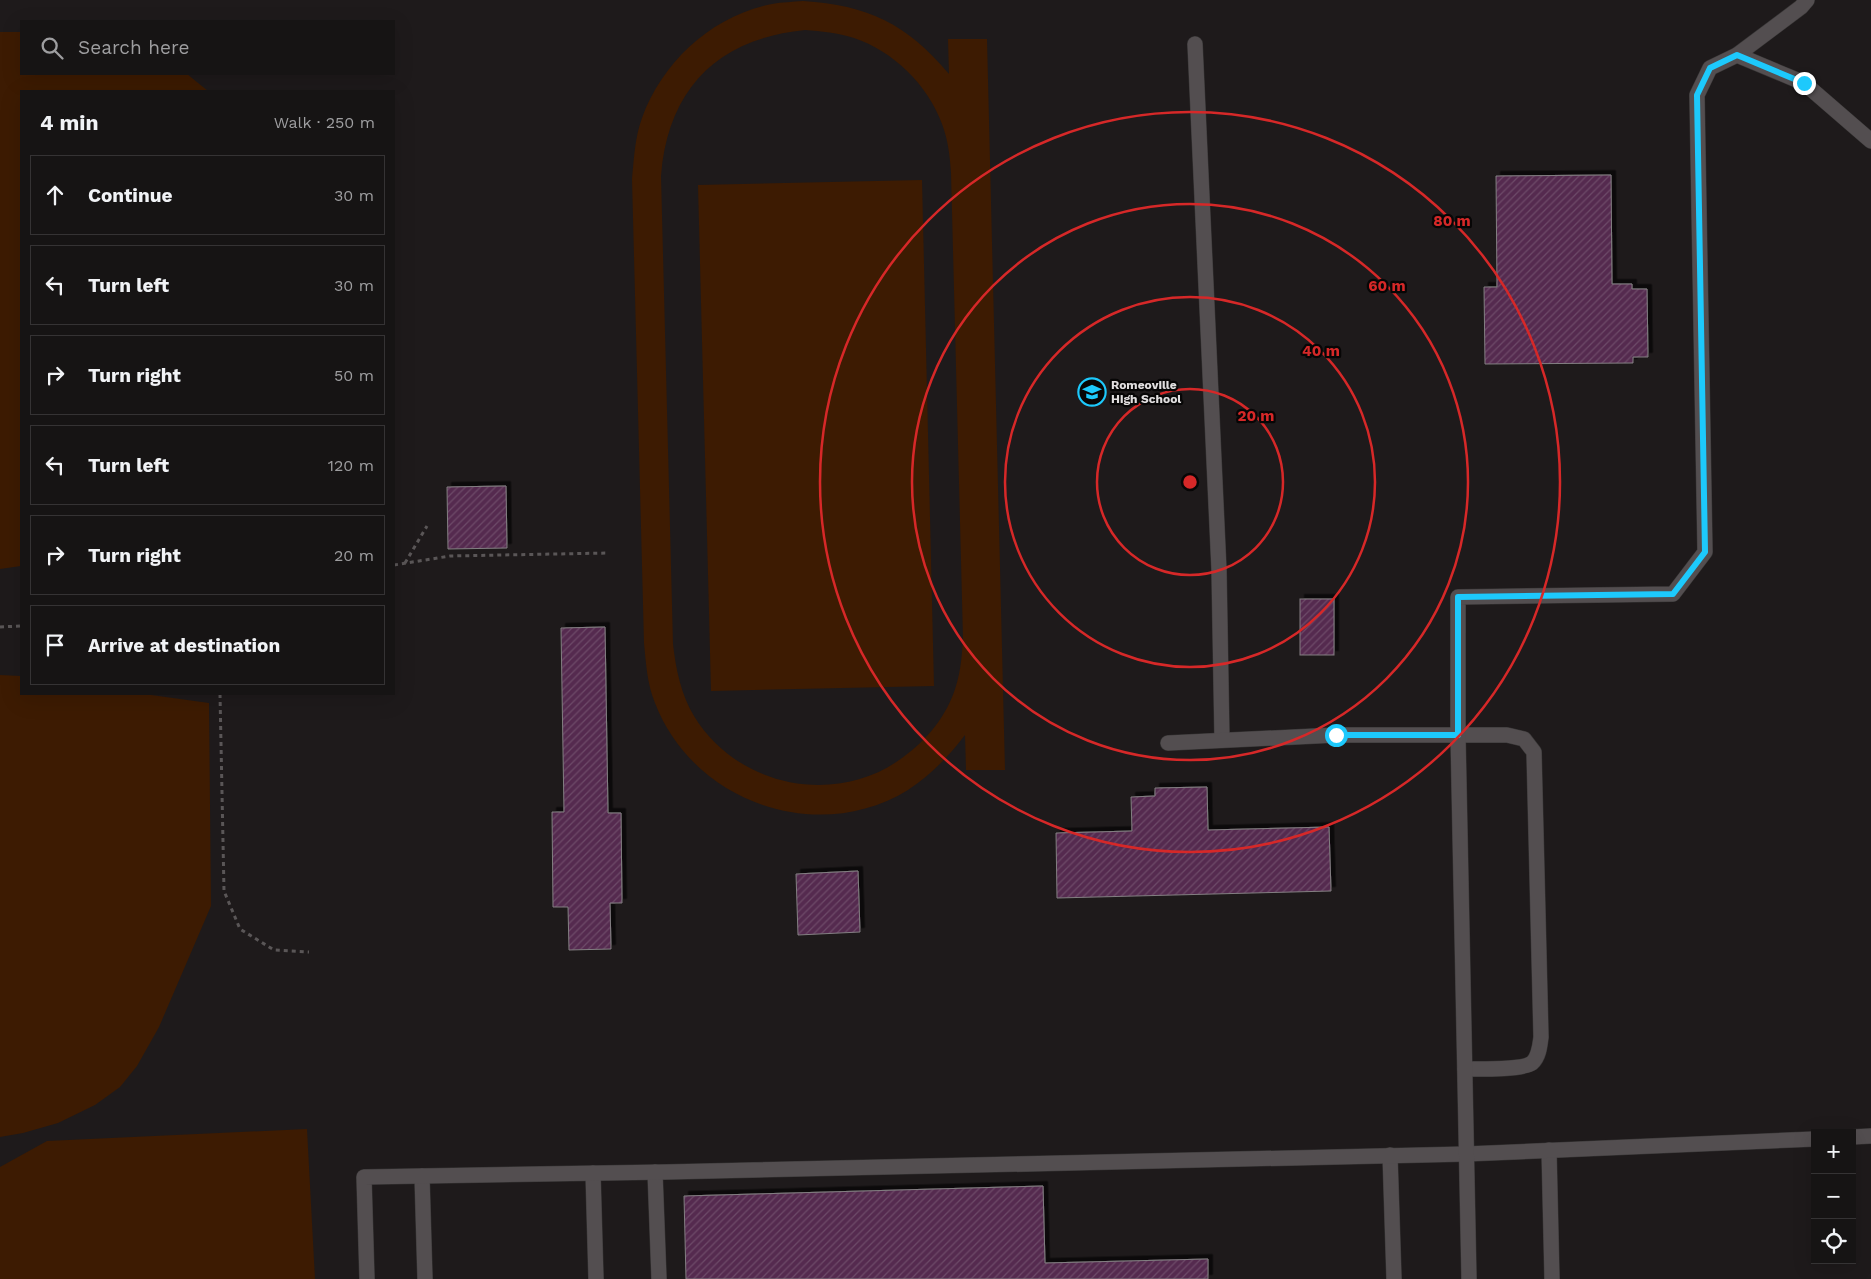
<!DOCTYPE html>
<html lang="en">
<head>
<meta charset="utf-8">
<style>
	body { margin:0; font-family:"Work Sans",sans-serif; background:#1f1d1d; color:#f1f3f6 }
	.controls { position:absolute; right:15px; bottom:15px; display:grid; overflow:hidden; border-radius:0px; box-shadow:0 5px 20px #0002 }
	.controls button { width:45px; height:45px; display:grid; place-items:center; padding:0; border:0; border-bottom:1px solid #353334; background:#161414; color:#f1f3f6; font:25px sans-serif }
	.stop { position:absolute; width:15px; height:15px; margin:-11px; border:4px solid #1dc9fc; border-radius:50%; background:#fff }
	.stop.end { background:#1dc9fc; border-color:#fff; box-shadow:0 1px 5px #0008 }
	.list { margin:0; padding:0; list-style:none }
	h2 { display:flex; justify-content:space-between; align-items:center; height:65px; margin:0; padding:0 20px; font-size:21px }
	h2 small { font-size:16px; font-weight:400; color:#9e9ea0 }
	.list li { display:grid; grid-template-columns:32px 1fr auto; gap:15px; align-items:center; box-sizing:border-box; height:80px; margin:0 10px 10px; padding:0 10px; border:1px solid #353334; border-radius:0px }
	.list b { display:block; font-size:19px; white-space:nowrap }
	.list em { font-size:16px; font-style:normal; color:#9e9ea0 }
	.icon { flex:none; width:28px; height:28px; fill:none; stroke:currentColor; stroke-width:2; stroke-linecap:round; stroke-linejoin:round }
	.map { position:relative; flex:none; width:1871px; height:1279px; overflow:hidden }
	.search { position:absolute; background:#161414; box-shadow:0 5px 20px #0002; left:20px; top:20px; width:375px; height:55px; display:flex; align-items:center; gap:12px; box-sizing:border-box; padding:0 18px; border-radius:0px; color:#9e9ea0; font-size:19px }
	.panel { position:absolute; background:#161414; box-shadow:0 5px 20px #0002; left:20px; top:90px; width:375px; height:605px; border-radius:0px }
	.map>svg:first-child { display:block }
	.grass { fill:#3d1b02; fill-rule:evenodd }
	.building { fill:url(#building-hatch); stroke:#837f82; filter:url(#shadow) }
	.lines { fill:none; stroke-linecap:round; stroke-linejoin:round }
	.minor-casing { stroke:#383636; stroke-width:16 }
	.path { stroke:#5a5657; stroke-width:3; stroke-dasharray:4 4; stroke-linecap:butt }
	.minor { stroke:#534e50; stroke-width:15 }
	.route { stroke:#1dc9fc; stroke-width:6 }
	.ring { fill:none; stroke:#d62828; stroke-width:2.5 }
	.labels { text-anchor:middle; stroke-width:4.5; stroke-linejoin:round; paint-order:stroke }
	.poi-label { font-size:12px; font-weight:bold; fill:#e2dfe0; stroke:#070606; text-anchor:start }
	.centre { fill:#d62828; stroke:#070606; stroke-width:2.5 }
	.ring-label { font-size:15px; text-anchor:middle; font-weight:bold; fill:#d62828; stroke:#070606; stroke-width:4.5; stroke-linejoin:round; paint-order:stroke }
</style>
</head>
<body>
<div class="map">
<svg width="1871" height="1279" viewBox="0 0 1871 1279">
	<defs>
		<pattern id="building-hatch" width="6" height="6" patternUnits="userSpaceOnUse" patternTransform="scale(1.25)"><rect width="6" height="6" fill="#552b4f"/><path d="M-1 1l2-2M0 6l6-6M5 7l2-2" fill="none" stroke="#6d4968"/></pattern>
		<filter id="shadow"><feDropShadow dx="4.5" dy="-4.5" stdDeviation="0" flood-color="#0009"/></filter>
	</defs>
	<rect width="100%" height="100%" fill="#1e1a1b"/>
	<g class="grass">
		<path d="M803 1C868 5 907 24 949 74L948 39H987L1005 770H966L965 735C949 756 931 775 908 790 817 846 693 802 655 703 647 684 646 663 644 643L632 179C634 158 635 137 642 118 663 61 712 16 772 4 782 2 793 2 803 1ZM805 30C821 31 838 33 854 38 893 51 928 85 942 124 948 140 950 156 951 173L963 638C962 654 961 670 956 686 947 716 927 740 902 758 836 807 737 787 694 716 681 694 676 670 673 644L661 176C668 89 717 39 805 30Z"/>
		<polygon points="0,32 21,32 21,74 187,74 208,91 21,91 21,566 0,569"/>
		<polygon points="922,180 934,686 711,691 698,185"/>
		<polygon points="0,675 21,676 21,694 144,694 209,703 211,906 159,1027 137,1066 120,1087 95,1105 58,1123 23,1133 0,1137"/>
		<polygon points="307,1129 315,1279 0,1279 0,1167 47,1141"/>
	</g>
	<g class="building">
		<polygon points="1611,175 1612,284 1632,284 1632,289 1647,289 1648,357 1633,357 1633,363 1485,364 1484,287 1497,287 1496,176"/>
		<polygon points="506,486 507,548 448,549 447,487"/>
		<rect x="1300" y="599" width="34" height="56"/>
		<polygon points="605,627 608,813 621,813 622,903 610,903 611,949 569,950 568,907 553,907 552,812 564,812 561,628"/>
		<polygon points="1207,787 1208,830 1329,827 1331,891 1057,898 1056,833 1132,831 1131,797 1155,796 1155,788"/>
		<polygon points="858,871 860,932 798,935 796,874"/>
		<polygon points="1043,1186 1045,1263 1208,1259 1208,1279 686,1279 684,1196"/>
	</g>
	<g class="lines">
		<g class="minor-casing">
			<g id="minor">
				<polyline points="1195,44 1219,570 1222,740"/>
				<polyline points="1737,55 1804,83 1871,141"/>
				<path d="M1168 743 1336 735H1507L1524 739 1534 752 1541 1037C1540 1045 1539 1057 1532 1063 1522 1070 1479 1069 1465 1069"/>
				<polyline points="1852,1137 1871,1136"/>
				<polyline points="1549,1150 1552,1279"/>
				<polyline points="1390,1155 1394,1279"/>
				<polyline points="655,1172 659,1279"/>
				<polyline points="593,1173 596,1279"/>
				<polyline points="422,1176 425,1279"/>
				<polyline points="367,1279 364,1177 666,1172 1466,1154 1815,1139"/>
				<polyline points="1469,1279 1458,735 1458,597 1673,594 1705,552 1697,95 1710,68 1737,55 1801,7 1807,0"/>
			</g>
		</g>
		<g class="path">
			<polyline points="405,563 427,526"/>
			<polyline points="394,565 450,556 608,553"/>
			<polyline points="0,627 21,626"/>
			<polyline points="220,694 224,891 240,929 274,950 309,952"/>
		</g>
		<use href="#minor" class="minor"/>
	</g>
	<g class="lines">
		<polyline class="route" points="1336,735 1458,735 1458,597 1673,594 1705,552 1697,95 1710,68 1737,55 1804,83"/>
	</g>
	<g class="ring">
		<circle cx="1190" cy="482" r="93"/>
		<circle cx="1190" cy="482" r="185"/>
		<circle cx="1190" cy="482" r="278"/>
		<circle cx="1190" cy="482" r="370"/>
	</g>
	<defs>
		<g id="school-ring" transform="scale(1.4375)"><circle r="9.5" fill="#070606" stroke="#1dc9fc" stroke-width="1.5"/><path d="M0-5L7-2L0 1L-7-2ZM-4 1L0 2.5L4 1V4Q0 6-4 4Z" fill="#1dc9fc"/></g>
	</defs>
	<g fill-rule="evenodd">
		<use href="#school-ring" x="1092" y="392"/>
	</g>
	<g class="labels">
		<g class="poi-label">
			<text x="1111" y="389">Romeoville<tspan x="1111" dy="14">High School</tspan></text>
		</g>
	</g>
	<circle cx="1190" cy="482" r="8" class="centre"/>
	<g class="ring-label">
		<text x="1452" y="226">80 m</text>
		<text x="1387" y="291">60 m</text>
		<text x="1321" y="356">40 m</text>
		<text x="1256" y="421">20 m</text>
	</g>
</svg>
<div class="controls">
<button>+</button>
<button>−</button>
<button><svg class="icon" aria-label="locate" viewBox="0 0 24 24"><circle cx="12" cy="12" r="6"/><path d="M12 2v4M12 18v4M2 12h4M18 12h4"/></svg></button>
</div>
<div class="stop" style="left:1336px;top:735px"></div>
<div class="stop end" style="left:1804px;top:83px"></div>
<div class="search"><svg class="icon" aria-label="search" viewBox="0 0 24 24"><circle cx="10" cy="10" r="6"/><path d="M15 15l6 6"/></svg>Search here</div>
<section class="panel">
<h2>4 min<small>Walk · 250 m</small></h2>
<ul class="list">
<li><svg class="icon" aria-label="ahead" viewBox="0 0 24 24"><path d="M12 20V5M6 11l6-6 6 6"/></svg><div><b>Continue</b></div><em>30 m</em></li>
<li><svg class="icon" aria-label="left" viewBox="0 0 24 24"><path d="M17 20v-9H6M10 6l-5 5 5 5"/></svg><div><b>Turn left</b></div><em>30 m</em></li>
<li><svg class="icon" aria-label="right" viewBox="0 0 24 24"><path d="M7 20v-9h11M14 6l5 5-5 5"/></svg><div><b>Turn right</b></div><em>50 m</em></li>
<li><svg class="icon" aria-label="left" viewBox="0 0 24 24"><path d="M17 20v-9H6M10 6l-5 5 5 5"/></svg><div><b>Turn left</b></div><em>120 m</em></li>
<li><svg class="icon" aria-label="right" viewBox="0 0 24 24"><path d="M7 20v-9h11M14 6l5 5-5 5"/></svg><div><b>Turn right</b></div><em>20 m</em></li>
<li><svg class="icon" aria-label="arrive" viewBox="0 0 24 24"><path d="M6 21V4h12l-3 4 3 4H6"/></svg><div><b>Arrive at destination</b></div></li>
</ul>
</section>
</div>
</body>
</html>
